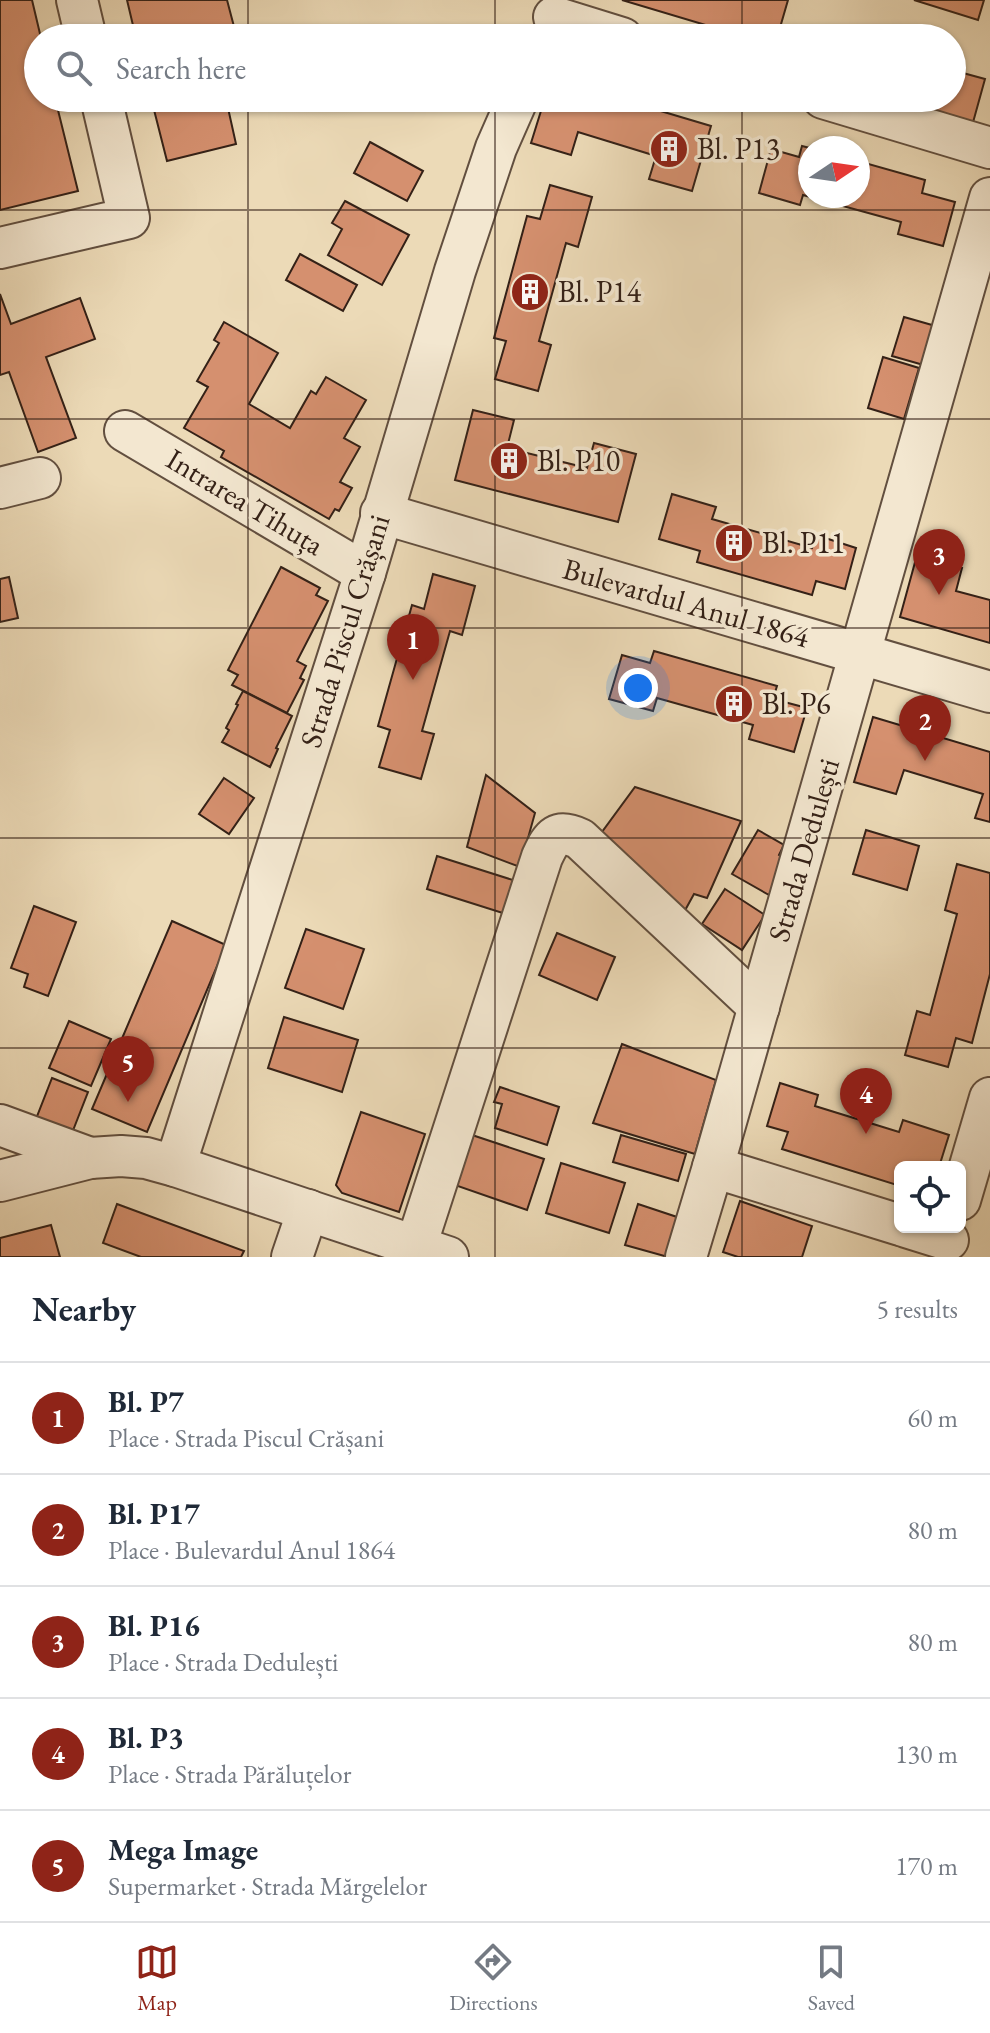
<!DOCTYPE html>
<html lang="en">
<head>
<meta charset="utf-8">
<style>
	body { margin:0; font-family:"EB Garamond",serif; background:#f2f2f3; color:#1f2937 }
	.controls { position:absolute; right:24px; bottom:24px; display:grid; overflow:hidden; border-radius:12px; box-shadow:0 2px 6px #0004 }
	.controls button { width:72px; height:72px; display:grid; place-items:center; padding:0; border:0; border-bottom:2px solid #e0e1e3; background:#fff; color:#1f2937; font:40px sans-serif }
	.compass { position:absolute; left:798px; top:136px; width:72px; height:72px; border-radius:50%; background:#fff; box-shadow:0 2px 6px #0004; rotate:77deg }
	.you { position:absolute; left:638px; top:688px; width:28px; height:28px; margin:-20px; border:6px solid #fff; border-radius:50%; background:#1a73e8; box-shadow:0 0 0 12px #1a73e833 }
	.badge { display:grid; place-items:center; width:52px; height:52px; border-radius:50%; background:#8f2418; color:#fff; font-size:26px; font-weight:700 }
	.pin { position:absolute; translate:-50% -66px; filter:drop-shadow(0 2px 4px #0008) }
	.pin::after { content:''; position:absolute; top:42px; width:28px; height:24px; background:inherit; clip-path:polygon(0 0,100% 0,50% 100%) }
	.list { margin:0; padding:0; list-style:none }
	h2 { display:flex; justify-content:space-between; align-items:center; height:104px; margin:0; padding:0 32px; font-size:34px }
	h2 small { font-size:26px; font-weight:400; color:#747a83 }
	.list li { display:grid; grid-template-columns:52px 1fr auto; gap:24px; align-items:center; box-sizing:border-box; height:112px; padding:0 32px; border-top:2px solid #e0e1e3 }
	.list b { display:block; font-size:30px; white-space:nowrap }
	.list p { margin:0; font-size:26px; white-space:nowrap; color:#747a83 }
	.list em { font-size:26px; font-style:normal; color:#747a83 }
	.icon { flex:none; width:44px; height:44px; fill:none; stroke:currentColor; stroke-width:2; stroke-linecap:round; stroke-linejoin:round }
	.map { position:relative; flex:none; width:990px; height:1257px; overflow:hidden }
	.search { position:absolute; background:#fff; box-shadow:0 2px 6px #0004; left:24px; right:24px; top:24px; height:88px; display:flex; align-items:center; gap:20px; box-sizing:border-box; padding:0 28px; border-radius:44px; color:#747a83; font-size:30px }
	.sheet { height:664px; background:#fff }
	nav { display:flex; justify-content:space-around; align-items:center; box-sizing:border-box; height:112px; border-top:2px solid #e0e1e3; background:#fff; font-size:22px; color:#747a83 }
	nav a { display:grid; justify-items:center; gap:4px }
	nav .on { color:#8f2418 }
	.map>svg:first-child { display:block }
	.building { fill:#d5906f; stroke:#342117; stroke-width:2 }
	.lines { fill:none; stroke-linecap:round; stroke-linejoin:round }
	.minor-casing { stroke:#624f3f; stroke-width:44 }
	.minor { stroke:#f3e7d0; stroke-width:40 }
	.grid { fill:none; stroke:#342117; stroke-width:2; stroke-opacity:0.55 }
	.labels { text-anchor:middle; stroke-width:7; stroke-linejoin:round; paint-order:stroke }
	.poi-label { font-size:30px; fill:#342117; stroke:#f3e7d0; text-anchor:start }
	.street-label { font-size:30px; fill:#342117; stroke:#f3e7d0 }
</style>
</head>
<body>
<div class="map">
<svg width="990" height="1257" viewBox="0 0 990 1257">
	<rect width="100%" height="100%" fill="#ecdab7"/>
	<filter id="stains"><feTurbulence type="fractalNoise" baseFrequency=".0025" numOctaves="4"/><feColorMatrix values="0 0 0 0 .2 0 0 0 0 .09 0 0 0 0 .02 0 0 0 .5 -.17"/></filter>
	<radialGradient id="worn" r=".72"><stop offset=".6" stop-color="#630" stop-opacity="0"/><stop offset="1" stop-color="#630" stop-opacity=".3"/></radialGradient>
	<g class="building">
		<polygon points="0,0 32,0 41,38 38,38 38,98 55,98 78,191 0,210"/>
		<polygon points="127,0 227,0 237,38 136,38"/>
		<polygon points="622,0 788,0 777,38 749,38"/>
		<polygon points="914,0 984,0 978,20"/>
		<polygon points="441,28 459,38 436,38"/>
		<polygon points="952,70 985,79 972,126 934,115 938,98 952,98"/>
		<polygon points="151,98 252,98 253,101 228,108 236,144 167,161"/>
		<polygon points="545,98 617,98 711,126 692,191 649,179 656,156 578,132 571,155 531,143"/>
		<polygon points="370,142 423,171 407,201 354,173"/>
		<polygon points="802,146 810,148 810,196 858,196 858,161 925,180 922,193 955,202 943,246 898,234 901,222 803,195 800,205 759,193 771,149 799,157"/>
		<polygon points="550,185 592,197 578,247 566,243 539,341 551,345 538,391 495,379 506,341 494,338 527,216 540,219"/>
		<polygon points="345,201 409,235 382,285 328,255 342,229 332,223"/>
		<polygon points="300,254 357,285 343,311 286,280"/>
		<polygon points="0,294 11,324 80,298 95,339 46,357 76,438 38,452 9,372 0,375"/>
		<polygon points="904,317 939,327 927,366 892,356"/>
		<polygon points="224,322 278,353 249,404 290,428 311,391 316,394 326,377 366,400 344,438 360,447 340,482 352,488 339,511 335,509 329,519 221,457 224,451 184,428 208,387 197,381 219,343 214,340"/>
		<polygon points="883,357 919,368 904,419 868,408"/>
		<polygon points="473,410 514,420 507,448 587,468 594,443 636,454 618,522 455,480"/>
		<polygon points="672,494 716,507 712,519 812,548 816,535 856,548 845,589 816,581 812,595 697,562 700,551 659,539"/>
		<polygon points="917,555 962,568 956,591 990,600 990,643 900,617"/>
		<polygon points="281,567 320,588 316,595 328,601 297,661 306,666 300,678 304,680 287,713 232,685 238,675 228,670"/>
		<polygon points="433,574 475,586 462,635 450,631 422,731 434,734 421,779 379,767 390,730 378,726 412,605 424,609"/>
		<polygon points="9,577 18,618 0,622 0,579"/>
		<polygon points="654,651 777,686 773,699 807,708 794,752 749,739 753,725 657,698 653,711 609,699 622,655 650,663"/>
		<polygon points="243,691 292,716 276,748 278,749 270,767 222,742 229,730 226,728 238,705 236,704"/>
		<polygon points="873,717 990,752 990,822 975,818 983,794 904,770 896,794 854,782"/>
		<polygon points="486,775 535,813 520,867 467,847"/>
		<polygon points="224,778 254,798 229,834 199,814"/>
		<polygon points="635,787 741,821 707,898 694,894 683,914 602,832"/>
		<polygon points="758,830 784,845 779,855 789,862 769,895 732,874"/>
		<polygon points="866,830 919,846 907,890 853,874"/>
		<polygon points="437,856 519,882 509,915 427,889"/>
		<polygon points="957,864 990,873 990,974 972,1043 956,1038 948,1067 905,1055 917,1011 930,1015 957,914 945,910"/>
		<polygon points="725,889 765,915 742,950 702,924"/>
		<polygon points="34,906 76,922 48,996 24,987 28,974 11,968"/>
		<polygon points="172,921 226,945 147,1132 92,1109"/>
		<polygon points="306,929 364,949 343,1009 285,988"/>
		<polygon points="557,933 615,957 597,1000 539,975"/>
		<polygon points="284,1017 358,1040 342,1092 268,1068"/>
		<polygon points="69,1021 111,1039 91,1086 49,1068"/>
		<polygon points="622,1044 716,1080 695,1154 593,1123"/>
		<polygon points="52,1078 88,1092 72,1133 36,1119"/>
		<polygon points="780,1083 818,1095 815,1106 899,1132 903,1120 949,1135 939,1167 900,1167 900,1186 782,1149 788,1132 767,1126"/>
		<polygon points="500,1087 559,1107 547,1145 495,1128 502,1104 494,1102"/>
		<polygon points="361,1112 425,1134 399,1212 342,1193 336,1185"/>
		<polygon points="466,1133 544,1159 527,1210 449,1183"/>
		<polygon points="621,1135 686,1154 678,1181 613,1162"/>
		<polygon points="561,1163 625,1183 609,1233 546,1213"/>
		<polygon points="740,1201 812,1226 802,1257 738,1257 723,1252"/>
		<polygon points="117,1204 244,1251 241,1257 141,1257 103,1243"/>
		<polygon points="638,1204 680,1218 668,1257 625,1245"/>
		<polygon points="51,1225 60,1257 0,1257 0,1238"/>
	</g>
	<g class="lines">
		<g class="minor-casing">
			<g id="minor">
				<polyline points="77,0 86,38"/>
				<polyline points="554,17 622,38"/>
				<polyline points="823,98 990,148"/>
				<polyline points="0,248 129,218 101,98"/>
				<polyline points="125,431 365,573"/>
				<polyline points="0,488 40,478"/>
				<polyline points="381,513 990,692"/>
				<polyline points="0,1125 90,1158"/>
				<polyline points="175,1166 365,573 455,271 496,148 518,98"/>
				<polyline points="713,1167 900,1225"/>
				<polyline points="0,1181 90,1158 121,1156 146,1158 175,1166 448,1257"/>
				<polyline points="960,1200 990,1098"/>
				<polyline points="906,1227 948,1240"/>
				<path d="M416 1246 542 857C552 836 557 828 580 839L759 1007"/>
				<polyline points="292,1257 308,1210"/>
				<polyline points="686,1257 713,1167 990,198"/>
			</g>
		</g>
		<use href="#minor" class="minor"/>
	</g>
	<path class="grid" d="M248 0V38M495 0V38M742 0V38M248 98V1257M495 98V1257M742 98V1257M0 210H990M0 419H990M0 628H990M0 838H990M0 1048H990"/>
	<defs>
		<g id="building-disc" transform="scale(2)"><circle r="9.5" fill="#8f2418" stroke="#f3e7d0"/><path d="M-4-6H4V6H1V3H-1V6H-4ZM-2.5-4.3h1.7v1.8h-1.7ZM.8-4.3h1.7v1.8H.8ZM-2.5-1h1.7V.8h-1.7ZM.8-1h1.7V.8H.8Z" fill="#fff"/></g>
	</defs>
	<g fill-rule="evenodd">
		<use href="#building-disc" x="669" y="149"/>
		<use href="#building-disc" x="530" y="292"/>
		<use href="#building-disc" x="509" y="461"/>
		<use href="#building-disc" x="734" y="543"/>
		<use href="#building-disc" x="734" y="704"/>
	</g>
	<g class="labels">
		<g class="poi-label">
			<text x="697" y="159">Bl. P13</text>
			<text x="558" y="302">Bl. P14</text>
			<text x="537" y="471">Bl. P10</text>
			<text x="762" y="553">Bl. P11</text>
			<text x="762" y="714">Bl. P6</text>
		</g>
		<g class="street-label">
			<text transform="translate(245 502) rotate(31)" y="10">Intrarea Tihuța</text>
			<text transform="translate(686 603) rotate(16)" y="10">Bulevardul Anul 1864</text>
			<text transform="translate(345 631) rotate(-73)" y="10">Strada Piscul Crășani</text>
			<text transform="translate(804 850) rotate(-74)" y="10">Strada Dedulești</text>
		</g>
	</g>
	<rect width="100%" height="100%" filter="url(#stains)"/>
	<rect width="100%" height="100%" fill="url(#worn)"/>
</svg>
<div class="controls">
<button><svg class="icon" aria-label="locate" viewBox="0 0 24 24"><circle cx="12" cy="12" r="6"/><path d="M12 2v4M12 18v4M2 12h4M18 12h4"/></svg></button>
</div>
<svg class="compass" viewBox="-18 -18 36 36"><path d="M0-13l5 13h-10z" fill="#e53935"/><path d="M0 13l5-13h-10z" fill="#747a83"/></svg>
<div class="you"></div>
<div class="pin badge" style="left:413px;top:680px">1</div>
<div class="pin badge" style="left:925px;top:761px">2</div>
<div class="pin badge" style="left:939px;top:595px">3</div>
<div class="pin badge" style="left:866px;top:1134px">4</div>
<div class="pin badge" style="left:128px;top:1102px">5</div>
<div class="search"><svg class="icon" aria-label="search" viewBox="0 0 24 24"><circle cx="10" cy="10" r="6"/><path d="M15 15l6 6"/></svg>Search here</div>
</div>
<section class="sheet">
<h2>Nearby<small>5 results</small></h2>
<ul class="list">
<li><span class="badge">1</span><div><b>Bl. P7</b><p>Place · Strada Piscul Crășani</p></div><em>60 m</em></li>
<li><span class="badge">2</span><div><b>Bl. P17</b><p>Place · Bulevardul Anul 1864</p></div><em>80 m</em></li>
<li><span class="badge">3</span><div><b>Bl. P16</b><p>Place · Strada Dedulești</p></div><em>80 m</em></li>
<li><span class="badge">4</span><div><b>Bl. P3</b><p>Place · Strada Părăluțelor</p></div><em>130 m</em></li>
<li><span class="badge">5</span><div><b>Mega Image</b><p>Supermarket · Strada Mărgelelor</p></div><em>170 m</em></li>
</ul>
</section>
<nav>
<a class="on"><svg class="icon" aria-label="map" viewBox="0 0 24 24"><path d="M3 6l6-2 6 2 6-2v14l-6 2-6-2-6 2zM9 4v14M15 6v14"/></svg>Map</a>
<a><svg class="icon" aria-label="directions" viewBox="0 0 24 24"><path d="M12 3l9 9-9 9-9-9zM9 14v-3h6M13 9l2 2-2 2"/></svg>Directions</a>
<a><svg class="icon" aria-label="saved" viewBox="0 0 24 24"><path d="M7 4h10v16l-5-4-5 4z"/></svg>Saved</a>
</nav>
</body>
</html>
